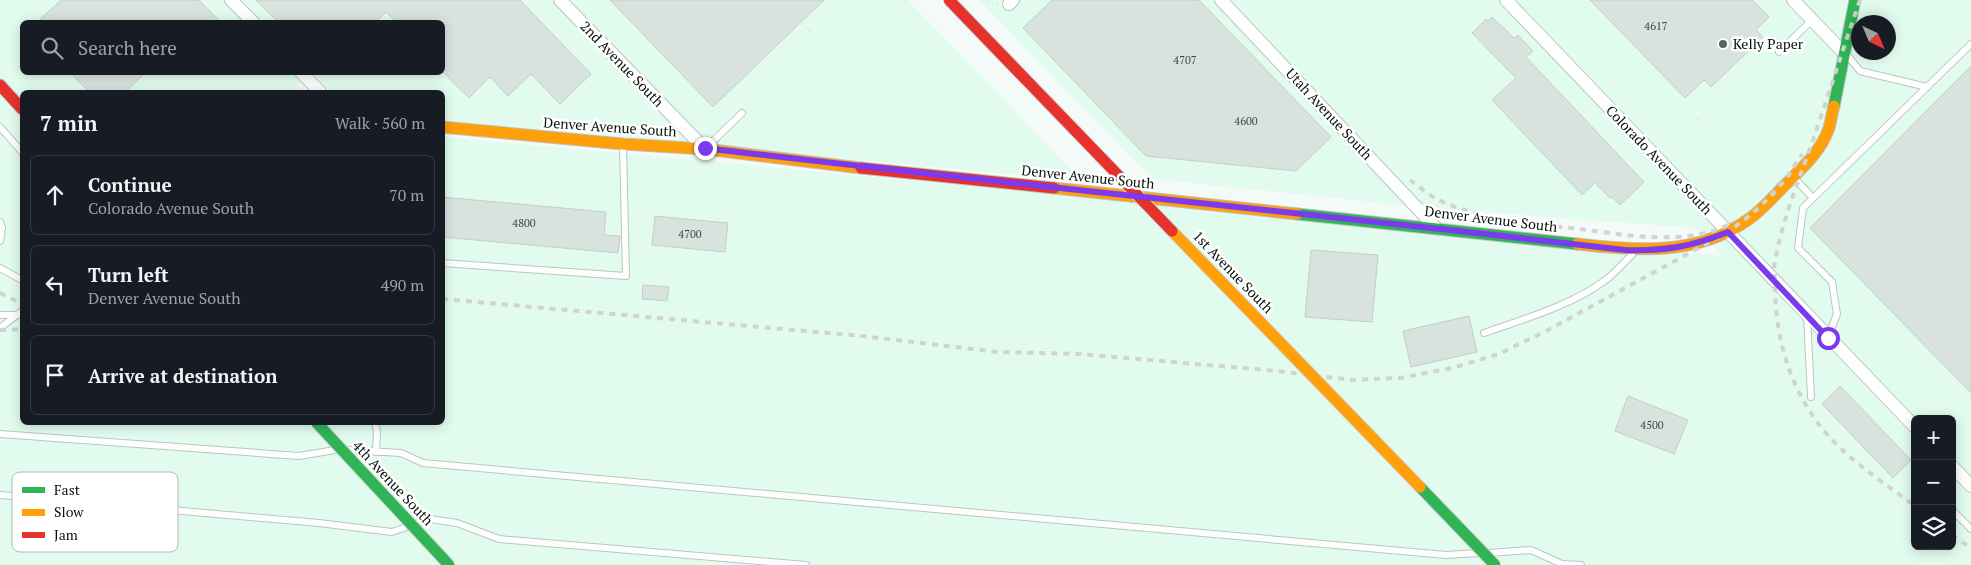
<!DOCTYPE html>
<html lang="en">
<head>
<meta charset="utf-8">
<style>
	body { margin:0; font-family:"PT Serif",serif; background:#20242c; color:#f1f3f6 }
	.controls { position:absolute; right:15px; bottom:15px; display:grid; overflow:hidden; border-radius:8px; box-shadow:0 2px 12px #0003 }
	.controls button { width:45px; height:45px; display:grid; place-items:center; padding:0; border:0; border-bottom:1px solid #363941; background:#171b24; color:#f1f3f6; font:25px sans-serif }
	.compass { position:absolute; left:1851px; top:15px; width:45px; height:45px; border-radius:50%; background:#171b24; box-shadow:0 2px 12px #0003; rotate:136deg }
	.stop { position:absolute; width:15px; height:15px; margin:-11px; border:4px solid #7c3aed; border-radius:50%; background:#fff }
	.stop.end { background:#7c3aed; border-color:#fff; box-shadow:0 1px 5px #0008 }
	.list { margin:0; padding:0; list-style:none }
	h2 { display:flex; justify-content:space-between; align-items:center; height:65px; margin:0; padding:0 20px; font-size:21px }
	h2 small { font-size:16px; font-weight:400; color:#9ea1a6 }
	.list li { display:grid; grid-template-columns:32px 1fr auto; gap:15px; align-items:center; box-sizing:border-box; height:80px; margin:0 10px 10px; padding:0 10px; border:1px solid #363941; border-radius:8px }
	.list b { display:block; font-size:19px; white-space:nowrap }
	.list p { margin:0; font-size:16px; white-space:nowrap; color:#9ea1a6 }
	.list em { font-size:16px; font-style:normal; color:#9ea1a6 }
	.icon { flex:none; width:28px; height:28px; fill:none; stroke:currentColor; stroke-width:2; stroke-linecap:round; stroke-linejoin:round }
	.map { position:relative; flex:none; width:1971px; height:565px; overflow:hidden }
	.search { position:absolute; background:#171b24; box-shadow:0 2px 12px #0003; left:20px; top:20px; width:425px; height:55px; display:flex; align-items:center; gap:12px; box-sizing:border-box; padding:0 18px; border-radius:8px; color:#9ea1a6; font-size:19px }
	.panel { position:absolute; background:#171b24; box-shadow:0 2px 12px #0003; left:20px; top:90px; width:425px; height:335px; border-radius:8px }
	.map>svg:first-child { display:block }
	.built { fill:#e1fcef; fill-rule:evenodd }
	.building { fill:#d9e3de; stroke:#c4cdc9 }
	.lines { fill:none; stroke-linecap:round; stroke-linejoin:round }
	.lane-casing { stroke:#bcc5c1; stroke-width:8 }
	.street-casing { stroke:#bcc5c1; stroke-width:14 }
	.fast-casing { stroke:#bcc5c1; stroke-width:13 }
	.slow-casing { stroke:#bcc5c1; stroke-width:13 }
	.jam-casing { stroke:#bcc5c1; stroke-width:13 }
	.path { stroke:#dcdede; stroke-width:2.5; stroke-dasharray:1 4; stroke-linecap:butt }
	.lane { stroke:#fdfefe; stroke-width:6 }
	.street { stroke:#fdfefe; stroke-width:12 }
	.fast { stroke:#30b455; stroke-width:11 }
	.slow { stroke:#ff9f0a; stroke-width:11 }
	.jam { stroke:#e5322d; stroke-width:11 }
	.rail { stroke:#d1d3d2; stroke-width:4; stroke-dasharray:6 6; stroke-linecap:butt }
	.fast-bridge-casing { stroke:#d3d7d5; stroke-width:13; stroke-linecap:butt }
	.slow-bridge-casing { stroke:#d3d7d5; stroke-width:13; stroke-linecap:butt }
	.jam-bridge-casing { stroke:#d3d7d5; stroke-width:13; stroke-linecap:butt }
	.fast-bridge { stroke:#30b455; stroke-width:11 }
	.slow-bridge { stroke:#ff9f0a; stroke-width:11 }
	.jam-bridge { stroke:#e5322d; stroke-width:11 }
	.route { stroke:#7c3aed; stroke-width:6 }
	.poi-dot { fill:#59635f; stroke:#fff; stroke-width:2 }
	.labels { text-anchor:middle; stroke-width:5; stroke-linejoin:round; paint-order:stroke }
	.number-label { font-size:11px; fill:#3c4742 }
	.poi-label { font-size:14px; fill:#06120d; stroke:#fff; text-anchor:start }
	.street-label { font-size:14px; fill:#06120d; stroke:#fff }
	.key { fill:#fff; stroke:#b4b8b6; stroke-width:1 }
	.key-label { font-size:14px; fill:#06120d }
</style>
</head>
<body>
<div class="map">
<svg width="1971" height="565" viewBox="0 0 1971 565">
	<rect width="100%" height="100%" fill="#f4faf7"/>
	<path class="built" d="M0 0H908L1082 181 443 120 442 92H332L314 73 442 72V22H22V72L309 73 295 87 300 92H22V422H442L443 137 1723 256 1695 228 1429 208 1152 179 979 0H1971V565H0ZM1858 22H1888V52H1858ZM1915 419H1952V546H1915Z"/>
	<g class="building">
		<polygon points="61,0 199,0 221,22 37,22"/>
		<polygon points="256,0 520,0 591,74 560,104 531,74 508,96 490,77 469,98 442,71 442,22 396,22 386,12 376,22 278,22"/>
		<polygon points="610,0 824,0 713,107"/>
		<polygon points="1052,0 1199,0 1331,137 1296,171 1146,156 1023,28"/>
		<polygon points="1590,0 1752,0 1769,17 1756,30 1763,37 1711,87 1704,80 1685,98"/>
		<polygon points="1492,17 1514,38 1518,35 1533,51 1526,57 1644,182 1620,205 1612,197 1610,198 1595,183 1582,195 1492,100 1516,78 1472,33 1486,19 1488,21"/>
		<polygon points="1971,66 1971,393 1810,228"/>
		<polygon points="70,72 146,72 125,92 89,92"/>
		<polygon points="442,197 606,212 604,235 620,236 618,253 442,237"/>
		<polygon points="655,216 728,223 725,252 652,245"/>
		<polygon points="1311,250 1378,255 1372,322 1305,317"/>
		<polygon points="643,285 669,287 667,301 642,299"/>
		<polygon points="1469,316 1477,352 1411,367 1403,331"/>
		<polygon points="1840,386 1911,460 1893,478 1822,404"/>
		<polygon points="1628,396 1688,420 1674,454 1615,431"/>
	</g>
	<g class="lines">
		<g class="lane-casing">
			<g id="lane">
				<polyline points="1779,52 1812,20"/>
				<polyline points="1848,56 1860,71 1927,87"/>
				<polyline points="0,127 22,152"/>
				<polyline points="709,145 742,113"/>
				<polyline points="1795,179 1813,198"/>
				<polyline points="0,222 2,228 0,241"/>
				<polyline points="442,263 626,276 623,145"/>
				<polyline points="0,268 22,280"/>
				<polyline points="0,315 18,315"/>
				<polyline points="1807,315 1811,397"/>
				<polyline points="0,328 22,311"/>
				<path d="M1484 333C1524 319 1573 305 1607 279 1616 272 1624 262 1632 255"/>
				<polyline points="1828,338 1837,314 1832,282 1798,248 1803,208 1971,44"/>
				<polyline points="375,422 377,432 376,452"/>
				<polyline points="0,434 299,456 335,450"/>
				<polyline points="350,450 401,453 423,463 1446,555 1479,553"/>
				<polyline points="0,495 319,523 392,532 430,519 457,523 499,539 806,565"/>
				<polyline points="1952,510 1971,529"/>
				<polyline points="1489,553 1531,550 1562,564 1581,565"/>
			</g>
		</g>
		<g class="street-casing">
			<g id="street">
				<polyline points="231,0 253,22"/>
				<polyline points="560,0 705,149"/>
				<polyline points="1221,0 1436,228"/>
				<polyline points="1506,0 1915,427"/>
				<polyline points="1793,0 1843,52"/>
				<polyline points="1009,4 1013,0"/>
				<polyline points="301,72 320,92"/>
				<polyline points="1952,466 1971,486"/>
			</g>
		</g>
		<g class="fast-casing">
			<g id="fast">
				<polyline points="1834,106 1855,0"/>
				<polyline points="1297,214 1577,244"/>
			</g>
		</g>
		<g class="slow-casing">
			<g id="slow">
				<polyline points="442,127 623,144 705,149 861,168"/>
				<polyline points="1054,188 1297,214"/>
				<path d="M1577 244C1637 251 1698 256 1749 219 1762 210 1772 198 1783 187 1800 170 1821 152 1829 128 1831 121 1832 113 1834 106"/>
			</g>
		</g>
		<g class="jam-casing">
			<g id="jam">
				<polyline points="0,85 22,109"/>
				<polyline points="861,168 1054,188"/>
			</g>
		</g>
		<g class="path">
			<polyline points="988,0 994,4 998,4"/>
			<polyline points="802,24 812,33"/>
			<polyline points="1694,115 1704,125"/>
		</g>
		<use href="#lane" class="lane"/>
		<use href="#street" class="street"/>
		<use href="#fast" class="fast"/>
		<use href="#slow" class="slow"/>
		<use href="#jam" class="jam"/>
		<g class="rail">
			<path d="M1860 0C1844 46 1829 93 1813 140 1799 180 1782 220 1775 262 1773 269 1775 277 1775 285 1775 338 1790 390 1825 432 1850 461 1884 483 1915 506"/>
			<path d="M1410 180C1421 188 1432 198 1445 203 1487 220 1534 224 1579 229 1628 235 1686 247 1732 223"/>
			<polyline points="1771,195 1786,179 1802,154"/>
			<polyline points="0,293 22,304"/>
			<polyline points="442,299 862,336 998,352 1080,354 1277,371 1352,380 1400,378 1452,368 1499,354 1548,330 1728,232 1753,213 1775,192"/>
			<polyline points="0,330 22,329"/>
			<polyline points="1952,535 1971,548"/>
		</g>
		<g class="fast-bridge-casing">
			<g id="fast-bridge">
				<polyline points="316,422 449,565"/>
				<polyline points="1420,487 1495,565"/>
			</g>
		</g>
		<g class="slow-bridge-casing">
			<polyline id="slow-bridge" points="1172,231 1420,487"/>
		</g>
		<g class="jam-bridge-casing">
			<polyline id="jam-bridge" points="949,0 1172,231"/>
		</g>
		<use href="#fast-bridge" class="fast-bridge"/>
		<use href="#slow-bridge" class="slow-bridge"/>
		<use href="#jam-bridge" class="jam-bridge"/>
	</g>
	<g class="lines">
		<path class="route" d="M705 148C1012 185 1319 214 1625 250 1665 251 1691 247 1728 232L1828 338"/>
	</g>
	<circle class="poi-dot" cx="1723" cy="44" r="5"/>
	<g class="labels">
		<g class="number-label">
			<text x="1656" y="30">4617</text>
			<text x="1185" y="64">4707</text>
			<text x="1246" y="125">4600</text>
			<text x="524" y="227">4800</text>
			<text x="690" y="238">4700</text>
			<text x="1652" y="429">4500</text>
		</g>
		<g class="poi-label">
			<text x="1733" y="49">Kelly Paper</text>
		</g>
		<g class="street-label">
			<text transform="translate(622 64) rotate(46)" y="5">2nd Avenue South</text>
			<text transform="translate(1329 114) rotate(47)" y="5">Utah Avenue South</text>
			<text transform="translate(610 127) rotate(4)" y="5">Denver Avenue South</text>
			<text transform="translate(1659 160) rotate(46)" y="5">Colorado Avenue South</text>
			<text transform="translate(1088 177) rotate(6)" y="5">Denver Avenue South</text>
			<text transform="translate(1491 219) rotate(7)" y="5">Denver Avenue South</text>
			<text transform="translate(1233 272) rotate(46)" y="5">1st Avenue South</text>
			<text transform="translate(393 483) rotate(47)" y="5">4th Avenue South</text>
		</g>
	</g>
	<rect x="12" y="472" width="166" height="80" rx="8" class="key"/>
	<rect x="22" y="487" width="23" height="6" fill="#30b455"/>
	<rect x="22" y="509" width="23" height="7" fill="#ff9f0a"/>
	<rect x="22" y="532" width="23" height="6" fill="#e5322d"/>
	<g class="key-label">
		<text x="54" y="495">Fast</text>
		<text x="54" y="517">Slow</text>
		<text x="54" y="540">Jam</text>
	</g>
</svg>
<div class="controls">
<button>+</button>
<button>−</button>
<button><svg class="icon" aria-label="layers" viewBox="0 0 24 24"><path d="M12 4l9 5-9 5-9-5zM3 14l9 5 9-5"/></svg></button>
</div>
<svg class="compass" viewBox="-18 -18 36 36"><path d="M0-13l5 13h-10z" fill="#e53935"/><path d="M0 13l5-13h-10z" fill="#9ea1a6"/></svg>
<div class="stop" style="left:1828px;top:338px"></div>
<div class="stop end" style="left:705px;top:148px"></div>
<div class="search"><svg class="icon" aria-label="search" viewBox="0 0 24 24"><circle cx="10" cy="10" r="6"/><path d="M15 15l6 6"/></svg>Search here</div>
<section class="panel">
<h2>7 min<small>Walk · 560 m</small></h2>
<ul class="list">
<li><svg class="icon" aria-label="ahead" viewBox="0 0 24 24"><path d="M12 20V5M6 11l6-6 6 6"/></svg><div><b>Continue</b><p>Colorado Avenue South</p></div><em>70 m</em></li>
<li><svg class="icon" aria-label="left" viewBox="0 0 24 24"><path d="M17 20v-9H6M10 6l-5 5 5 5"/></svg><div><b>Turn left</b><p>Denver Avenue South</p></div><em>490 m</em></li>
<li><svg class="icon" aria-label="arrive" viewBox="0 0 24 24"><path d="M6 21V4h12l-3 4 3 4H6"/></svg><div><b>Arrive at destination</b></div></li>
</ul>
</section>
</div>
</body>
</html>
